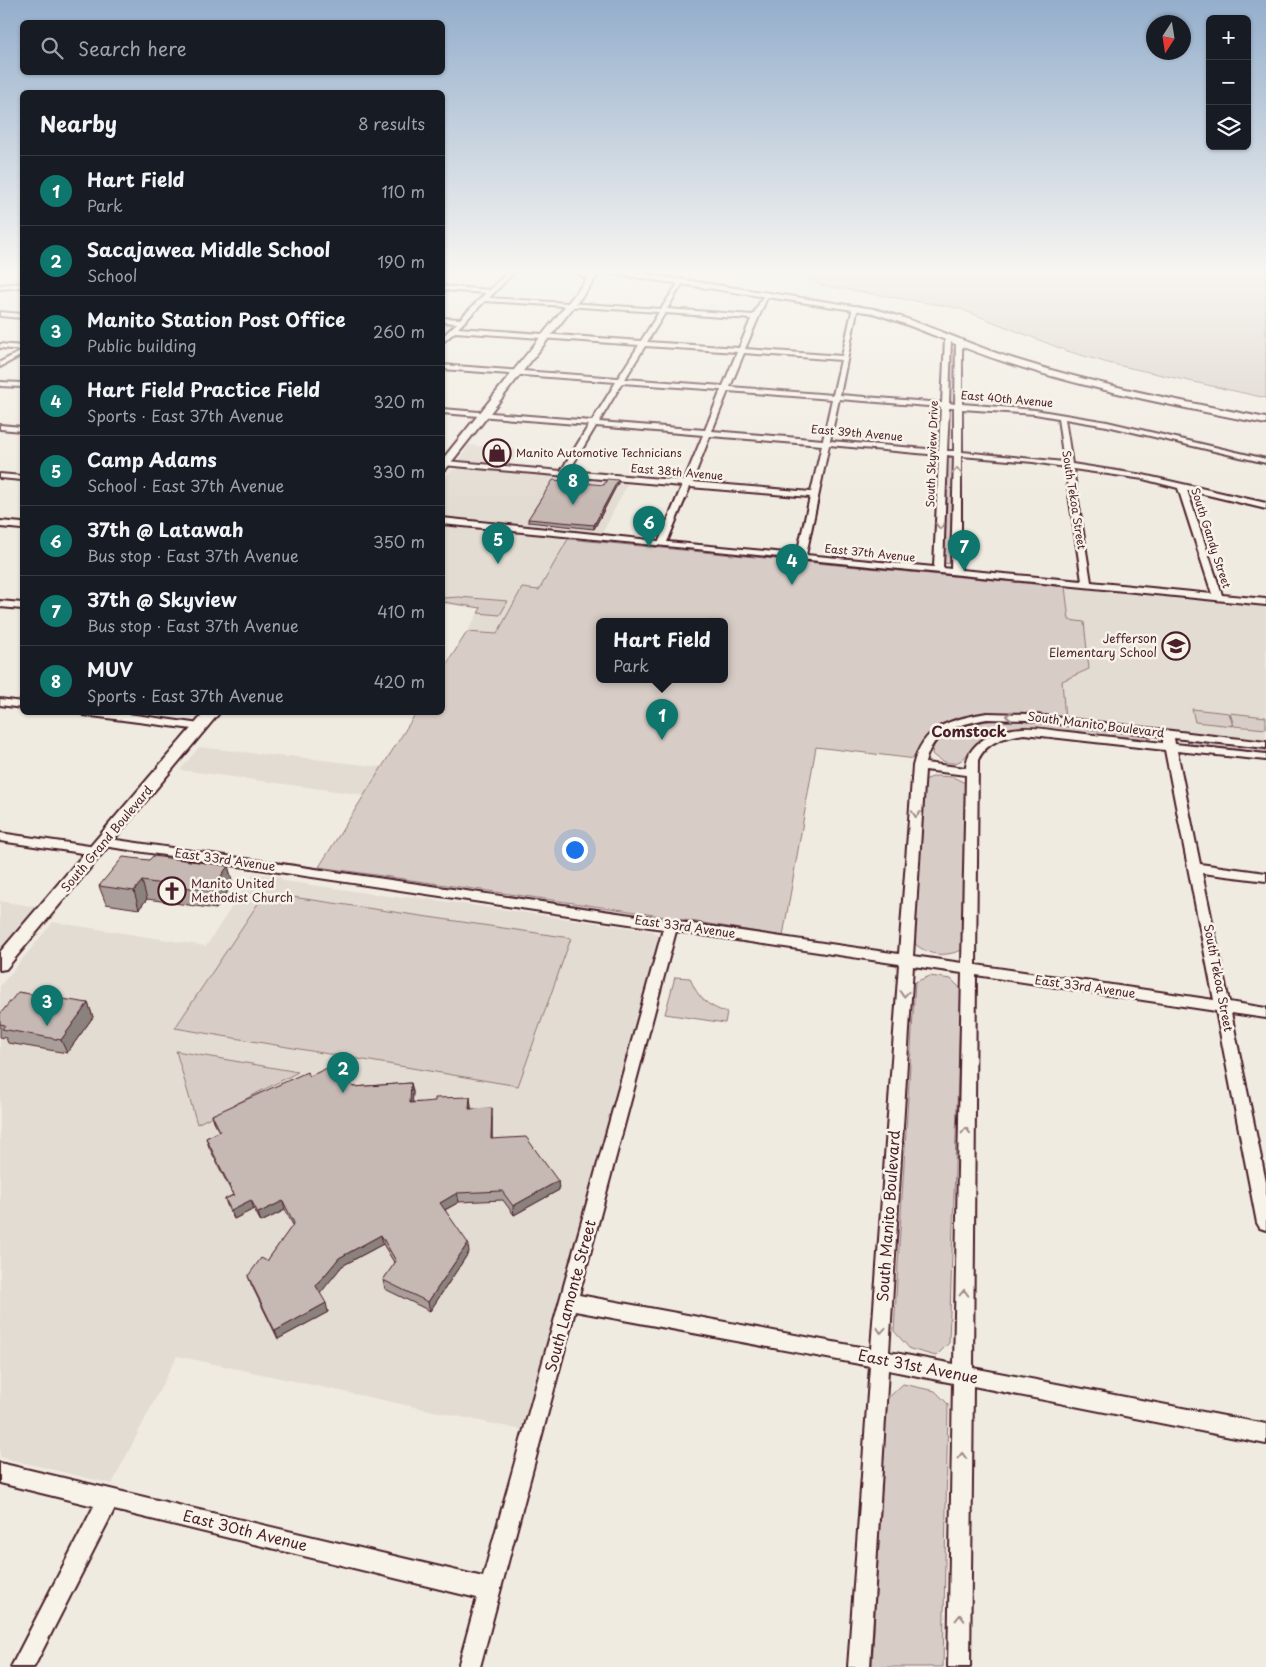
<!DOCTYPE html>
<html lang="en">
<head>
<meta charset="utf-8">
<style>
	body { margin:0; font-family:"Playpen Sans",sans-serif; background:#242831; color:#f1f3f6 }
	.controls { position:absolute; right:15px; top:15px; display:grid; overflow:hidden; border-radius:8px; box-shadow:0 1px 4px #0004 }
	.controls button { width:45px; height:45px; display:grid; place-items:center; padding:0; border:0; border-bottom:1px solid #363941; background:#171b24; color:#f1f3f6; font:25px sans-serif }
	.compass { position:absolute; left:1146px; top:15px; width:45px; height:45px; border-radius:50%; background:#171b24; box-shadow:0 1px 4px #0004; rotate:192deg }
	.you { position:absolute; left:574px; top:849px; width:18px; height:18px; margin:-12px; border:4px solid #fff; border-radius:50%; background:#1a73e8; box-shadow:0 0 0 8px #1a73e833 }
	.badge { display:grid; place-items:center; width:32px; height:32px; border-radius:50%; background:#0f766e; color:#fff; font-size:16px; font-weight:700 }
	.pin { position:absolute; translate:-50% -41px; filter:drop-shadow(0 1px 2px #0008) }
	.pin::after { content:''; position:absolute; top:26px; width:18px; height:15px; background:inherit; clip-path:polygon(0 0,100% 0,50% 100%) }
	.popup { position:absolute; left:596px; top:618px; width:132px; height:65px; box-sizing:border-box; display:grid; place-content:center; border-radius:8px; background:#171b24; filter:drop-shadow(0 1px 4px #0005); font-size:16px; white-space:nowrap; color:#9ea1a6 }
	.popup b { font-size:19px; color:#f1f3f6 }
	.popup::after { content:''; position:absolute; left:50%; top:100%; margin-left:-10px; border:10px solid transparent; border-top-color:#171b24 }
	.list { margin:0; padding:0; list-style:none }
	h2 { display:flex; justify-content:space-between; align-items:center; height:65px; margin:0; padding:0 20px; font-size:21px }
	h2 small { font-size:16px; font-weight:400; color:#9ea1a6 }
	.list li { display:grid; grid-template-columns:32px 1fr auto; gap:15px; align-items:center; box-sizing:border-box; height:70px; padding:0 20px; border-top:1px solid #363941 }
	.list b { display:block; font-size:19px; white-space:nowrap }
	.list p { margin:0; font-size:16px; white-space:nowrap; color:#9ea1a6 }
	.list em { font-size:16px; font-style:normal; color:#9ea1a6 }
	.icon { flex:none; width:28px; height:28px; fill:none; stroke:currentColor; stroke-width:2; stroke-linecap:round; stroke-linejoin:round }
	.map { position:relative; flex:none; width:1266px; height:1667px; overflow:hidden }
	.search { position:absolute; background:#171b24; box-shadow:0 1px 4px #0004; left:20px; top:20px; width:425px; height:55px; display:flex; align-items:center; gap:12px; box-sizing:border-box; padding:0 18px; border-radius:8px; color:#9ea1a6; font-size:19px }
	.panel { position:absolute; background:#171b24; box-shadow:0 1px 4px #0004; left:20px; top:90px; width:425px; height:625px; border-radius:8px }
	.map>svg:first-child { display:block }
	.built { fill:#e3dcd2 }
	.green { fill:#d8cdc6; stroke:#917678; fill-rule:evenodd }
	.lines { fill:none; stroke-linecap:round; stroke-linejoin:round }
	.minor-casing { stroke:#4a1f2b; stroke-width:4 }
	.major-casing { stroke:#4a1f2b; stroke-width:4 }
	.minor { fill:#f7f3e8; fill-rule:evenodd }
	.major { fill:#f7f3e8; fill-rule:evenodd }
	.wall { fill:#aa9e9a; stroke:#4a1f2b }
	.shaded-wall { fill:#8b817d; stroke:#4a1f2b }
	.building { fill:#c6b8b3; stroke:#4a1f2b }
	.oneway { stroke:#a0898a }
	.labels { text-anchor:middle; stroke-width:5; stroke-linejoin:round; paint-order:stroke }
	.far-street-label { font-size:11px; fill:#4a1f2b; stroke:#f7f3e8 }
	.far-poi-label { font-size:11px; fill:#4a1f2b; stroke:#f7f3e8; text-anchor:start }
	.poi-label { font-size:12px; fill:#4a1f2b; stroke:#f7f3e8; text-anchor:end }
	.street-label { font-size:12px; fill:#4a1f2b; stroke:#f7f3e8 }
	.quarter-label { font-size:15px; font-weight:bold; fill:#4a1f2b; stroke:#f7f3e8 }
	.near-street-label { font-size:15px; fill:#4a1f2b; stroke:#f7f3e8 }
</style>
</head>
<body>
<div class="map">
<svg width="1266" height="1667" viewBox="0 0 1266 1667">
	<rect width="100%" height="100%" fill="#f0ebe0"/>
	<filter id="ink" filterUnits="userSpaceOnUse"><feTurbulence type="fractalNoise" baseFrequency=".02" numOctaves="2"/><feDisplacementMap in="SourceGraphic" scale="10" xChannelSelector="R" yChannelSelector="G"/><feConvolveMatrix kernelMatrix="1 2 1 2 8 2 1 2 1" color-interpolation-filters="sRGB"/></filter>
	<g filter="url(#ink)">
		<g class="built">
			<polygon points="469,445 520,450 509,465 459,460"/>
			<polygon points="466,467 629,481 602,534 443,518 443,480 452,470"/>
			<polygon points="443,525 527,534 568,539 539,590 522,588 497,635 467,632 481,608 443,604"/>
			<polygon points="1065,587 1266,606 1266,741 1065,719 1062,681 1089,669 1069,620"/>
			<polygon points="199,747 287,757 289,756 382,767 365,795 180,770"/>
			<polygon points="254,873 280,877 284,881 402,898 408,896 653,931 661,939 527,1431 177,1356 112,1484 0,1457 0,986 53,922 206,946"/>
			<polygon points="0,901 38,907 0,951"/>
		</g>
		<g class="green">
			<polygon points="783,270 1266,270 1266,398 1108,363 1067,351 958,308 820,285 801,274"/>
			<polygon points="951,350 956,350 955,402 949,401"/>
			<polygon points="947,457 954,458 952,564 944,563"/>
			<path d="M568 539 1065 587 1069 620 1084 622 1089 669 1062 681 1065 719C1019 713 932 699 916 759L816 747 783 936 623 910 319 867 416 713 442 712 443 670 467 632 497 634 522 588 539 590ZM600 621H724V679H600Z"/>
			<polygon points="459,597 508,601 500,615 478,613 481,608 443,602 443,598"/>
			<polygon points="1192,709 1229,713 1233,726 1195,722"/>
			<polygon points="1230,713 1266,717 1266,729 1234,726"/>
			<path d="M1003 719 1146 735 1152 739 1018 728C1004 729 991 732 980 740 967 748 967 764 950 763 943 762 937 759 932 754 933 727 983 721 1003 719Z"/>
			<polygon points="1187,740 1266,749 1266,753 1188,744"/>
			<path d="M936 776 953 777 965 783 962 950C944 957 930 956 915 944L924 780Z"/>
			<polygon points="265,893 571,938 518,1086 175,1028"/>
			<polygon points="930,976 951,979 961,989 949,1343 936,1356 910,1349 894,1331 915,982"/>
			<path d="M675 977 690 978C698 999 707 1005 727 1013L725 1023 665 1014Z"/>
			<polygon points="176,1051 298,1072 197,1124"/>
			<polygon points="903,1384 935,1391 948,1404 943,1667 872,1667 887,1399"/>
		</g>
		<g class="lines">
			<g class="minor-casing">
				<g id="minor">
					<path d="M510 270H516L489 298 661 309 681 279 684 281 667 309 753 315 765 293H769L745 349 842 356 853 307 858 306 840 395 942 403 945 338 948 336 951 338 949 403 955 404 956 343 959 341 962 343V404L1035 410 1107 422 1266 459V463L1107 426 1065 419 1072 464 1143 475 1266 503V509L1187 490 1222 595 1266 599V605L442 524V518L659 541 682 486 443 465 442 462 446 461 561 471 589 425 442 413V409L592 421 616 382 442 369V365L618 378 639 345 455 332 442 343V337L457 323 442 322V318L460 319 486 293 442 290V286L490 290ZM485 301 659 312 641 341 458 328ZM665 313 751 319 739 348 647 342ZM645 346 737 352 723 386 625 379ZM744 353 841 360 833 395 730 387ZM622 383 721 390 705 430 599 422ZM728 391 832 399 823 440 712 431ZM839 399 941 407 939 450 830 441ZM949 408H954V451H947ZM962 409 1035 414 1058 418 1064 462 962 452ZM596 426 703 435 684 481 569 471ZM710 436 822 445 811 492 692 482ZM829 445 939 455 934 567 806 555ZM947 455 954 456 951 569 943 568ZM961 456 1033 462 1065 467 1082 581 961 570ZM1073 469 1143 479 1178 488 1212 594 1091 582ZM690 487 810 497 797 554 667 542Z"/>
					<polygon points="22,283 22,287 0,289 0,285"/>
					<polygon points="0,312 22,314 22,318 0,316"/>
					<polygon points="0,344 22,346 22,350 0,348"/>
					<polygon points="22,351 22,355 0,367 0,362"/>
					<polygon points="0,382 22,383 22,387 0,386"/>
					<polygon points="0,425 22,427 22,431 0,429"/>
					<polygon points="0,474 22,476 22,480 0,478"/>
					<polygon points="0,521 22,523 22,529 0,527"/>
					<polygon points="0,601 22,603 22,609 0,607"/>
					<polygon points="0,699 22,702 22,708 0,705"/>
					<polygon points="79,712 114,712 200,724 206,727 200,730 84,715"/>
					<path d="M987 713 1027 714 1266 742V748L1174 738 1175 744 1266 754V760L1177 751 1200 864 1266 873V881L1202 873 1229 1002 1266 1008V1018L1231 1013 1266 1182V1230L1260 1228 1257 1223 1216 1011 976 975 973 1368 1266 1424V1444L973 1386 970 1667H948L953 1383 888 1370 870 1667H848L870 1366 575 1311 480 1667H458L477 1598 114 1510 34 1667H11L94 1506 0 1483V1463L483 1577 663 929 103 846 99 845 97 842 99 839 103 838 899 954 913 766C923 725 950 720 987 713ZM987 719 1027 720 1163 736V743C1132 739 1100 736 1068 732 1054 731 1037 727 1023 728 999 729 967 740 966 768L925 763C933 730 957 725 987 719ZM1024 734 1165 750 1214 1000 976 965 978 760C987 741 1005 737 1024 734ZM925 770 966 775 962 963 913 956ZM676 931 899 964 871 1349 579 1295ZM913 966 962 973 954 1364 889 1352Z"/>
					<polygon points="0,833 96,847 102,851 96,855 0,841"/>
				</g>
			</g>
			<g class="major-casing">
				<g id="major">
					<path d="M573 270H584L591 274 594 270H618L874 309C922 321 966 344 1014 359 1096 385 1181 401 1266 418V424C1179 407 1092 390 1008 363 962 349 919 327 873 313L601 272 446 469 442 470V460L587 279Z"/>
					<polygon points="205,712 220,712 6,969 0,970 0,952"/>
				</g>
			</g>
			<use href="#minor" class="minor"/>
			<use href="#major" class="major"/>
		</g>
		<g class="wall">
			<polygon points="618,483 594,529 528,522 528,519 604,485"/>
			<polygon points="149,860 228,866 233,884 216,909 147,899 139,909 106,904 99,886"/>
			<polygon points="88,1003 93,1017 67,1053 8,1043 6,1038 0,1037 0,1014"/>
			<polygon points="310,1076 353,1087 411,1083 413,1092 412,1102 471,1106 471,1109 492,1117 492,1139 558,1181 559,1190 514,1215 503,1200 459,1202 445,1210 469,1252 430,1311 385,1289 383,1280 395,1264 383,1244 342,1266 320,1293 328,1312 278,1339 251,1284 248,1276 267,1261 293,1225 285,1210 261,1222 254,1209 234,1219 228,1208 225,1199 233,1195 209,1147 206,1138 219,1132 215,1124 212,1115"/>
		</g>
		<g class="shaded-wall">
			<polygon points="618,480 618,483 594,529 594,525"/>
			<polygon points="228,866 233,884 216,909 211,891"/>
			<polygon points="142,881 147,899 139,909 134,891"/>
			<polygon points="88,1003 93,1017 67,1053 61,1040"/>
			<polygon points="411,1083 413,1092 412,1112 410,1103"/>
			<polygon points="470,1097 471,1106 470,1118 469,1109"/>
			<polygon points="492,1108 492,1148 491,1139"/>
			<polygon points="558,1181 559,1190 514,1215 513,1206"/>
			<polygon points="457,1193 459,1202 441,1212 440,1203"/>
			<polygon points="251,1200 254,1209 234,1219 231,1210"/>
			<polygon points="283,1201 285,1210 261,1222 258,1213"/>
			<polygon points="381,1235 383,1244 342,1266 319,1295 316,1286 339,1258"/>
			<polygon points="468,1243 469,1252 430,1311 428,1302"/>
			<polygon points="326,1303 328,1312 278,1339 275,1331"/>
		</g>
		<g class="building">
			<polygon points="607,479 618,480 594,525 528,519 553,480 604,485"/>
			<polygon points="153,856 228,866 211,891 142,881 134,891 99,886 123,857 149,860"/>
			<polygon points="18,992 88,1003 61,1040 2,1029 5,1025 0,1024 0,1014"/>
			<polygon points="338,1063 353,1087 411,1083 410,1103 435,1101 435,1098 470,1097 469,1109 492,1108 491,1139 526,1137 558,1181 513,1206 502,1191 457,1193 440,1203 468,1243 428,1302 383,1280 396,1261 381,1235 339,1258 316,1286 326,1303 275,1331 248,1276 261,1258 267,1261 294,1223 283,1201 258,1213 251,1200 231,1210 225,1199 234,1195 206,1138 220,1131 212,1115 307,1072 310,1076"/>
		</g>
		<defs><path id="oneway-chevron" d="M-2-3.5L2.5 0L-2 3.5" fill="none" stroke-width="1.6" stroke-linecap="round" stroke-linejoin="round" transform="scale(1.25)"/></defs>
		<g class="oneway">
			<use href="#oneway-chevron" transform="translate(957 471) rotate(-89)"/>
			<use href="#oneway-chevron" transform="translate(940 526) rotate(92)"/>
			<use href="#oneway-chevron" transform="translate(1009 716) rotate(-178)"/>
			<use href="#oneway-chevron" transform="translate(916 814) rotate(94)"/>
			<use href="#oneway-chevron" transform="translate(904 994) rotate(94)"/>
			<use href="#oneway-chevron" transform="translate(966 1131) rotate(-89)"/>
			<use href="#oneway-chevron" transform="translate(964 1293) rotate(-89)"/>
			<use href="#oneway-chevron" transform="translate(881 1330) rotate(94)"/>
			<use href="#oneway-chevron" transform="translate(962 1456) rotate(-89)"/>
			<use href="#oneway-chevron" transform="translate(960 1618) rotate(-89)"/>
		</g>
	</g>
	<linearGradient id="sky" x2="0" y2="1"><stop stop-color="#94aecc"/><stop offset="0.54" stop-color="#f8f6f1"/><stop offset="1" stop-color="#f8f6f1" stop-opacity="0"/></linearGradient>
	<rect width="1266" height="503" fill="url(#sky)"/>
	<defs>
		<g id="shop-ring" transform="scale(1.4375)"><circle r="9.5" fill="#f7f3e8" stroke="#4a1f2b" stroke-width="1.5"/><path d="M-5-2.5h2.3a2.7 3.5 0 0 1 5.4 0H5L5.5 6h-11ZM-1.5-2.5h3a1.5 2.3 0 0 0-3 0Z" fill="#4a1f2b"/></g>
		<g id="school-ring" transform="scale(1.4375)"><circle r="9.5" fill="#f7f3e8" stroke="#4a1f2b" stroke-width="1.5"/><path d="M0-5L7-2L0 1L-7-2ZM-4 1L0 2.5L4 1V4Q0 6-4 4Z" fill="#4a1f2b"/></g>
		<g id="church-ring" transform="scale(1.4375)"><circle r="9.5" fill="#f7f3e8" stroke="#4a1f2b" stroke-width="1.5"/><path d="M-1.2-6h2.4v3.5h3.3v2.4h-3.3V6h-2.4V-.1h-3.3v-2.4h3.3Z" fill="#4a1f2b"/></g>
	</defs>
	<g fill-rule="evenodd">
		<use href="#shop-ring" x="497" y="453"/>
		<use href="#school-ring" x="1176" y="646"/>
		<use href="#church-ring" x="172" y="891"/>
	</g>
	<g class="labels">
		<g class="far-street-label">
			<text transform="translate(1007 399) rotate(5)" y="4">East 40th Avenue</text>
			<text transform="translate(857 433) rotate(5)" y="4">East 39th Avenue</text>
			<text transform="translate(932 454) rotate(-88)" y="4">South Skyview Drive</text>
			<text transform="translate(677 472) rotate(5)" y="4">East 38th Avenue</text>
			<text transform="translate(1074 500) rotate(81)" y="4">South Tekoa Street</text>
			<text transform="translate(1211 538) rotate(72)" y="4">South Gandy Street</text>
			<text transform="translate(870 553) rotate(6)" y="4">East 37th Avenue</text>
		</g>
		<g class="far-poi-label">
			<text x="516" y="457">Manito Automotive Technicians</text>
		</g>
		<g class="poi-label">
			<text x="1157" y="643">Jefferson<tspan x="1157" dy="14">Elementary School</tspan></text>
			<text x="191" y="888" text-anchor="start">Manito United<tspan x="191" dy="14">Methodist Church</tspan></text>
		</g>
		<g class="street-label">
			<text transform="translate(1096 725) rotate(7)" y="4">South Manito Boulevard</text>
			<text transform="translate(107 839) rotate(-50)" y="4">South Grand Boulevard</text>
			<text transform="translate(225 860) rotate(8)" y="4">East 33rd Avenue</text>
			<text transform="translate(685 927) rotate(8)" y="4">East 33rd Avenue</text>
			<text transform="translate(1218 978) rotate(79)" y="4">South Tekoa Street</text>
			<text transform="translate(1085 987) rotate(8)" y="4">East 33rd Avenue</text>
		</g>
		<g class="quarter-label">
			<text x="969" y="737">Comstock</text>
		</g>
		<g class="near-street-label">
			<text transform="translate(889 1216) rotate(-86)" y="5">South Manito Boulevard</text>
			<text transform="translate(571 1296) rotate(-75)" y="5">South Lamonte Street</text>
			<text transform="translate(918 1367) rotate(11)" y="5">East 31st Avenue</text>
			<text transform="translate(245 1531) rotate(14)" y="5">East 30th Avenue</text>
		</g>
	</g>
</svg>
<div class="controls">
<button>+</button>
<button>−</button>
<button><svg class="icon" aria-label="layers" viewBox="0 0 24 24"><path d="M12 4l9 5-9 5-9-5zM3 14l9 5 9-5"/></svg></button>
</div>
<svg class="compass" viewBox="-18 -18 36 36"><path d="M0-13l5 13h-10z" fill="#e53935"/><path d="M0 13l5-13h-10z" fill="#9ea1a6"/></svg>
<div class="you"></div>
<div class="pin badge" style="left:662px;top:740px">1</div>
<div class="popup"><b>Hart Field</b>Park</div>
<div class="pin badge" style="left:343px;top:1093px">2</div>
<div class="pin badge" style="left:47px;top:1026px">3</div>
<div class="pin badge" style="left:792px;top:585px">4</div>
<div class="pin badge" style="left:498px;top:564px">5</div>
<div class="pin badge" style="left:649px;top:547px">6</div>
<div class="pin badge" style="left:964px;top:571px">7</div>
<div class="pin badge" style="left:573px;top:505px">8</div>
<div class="search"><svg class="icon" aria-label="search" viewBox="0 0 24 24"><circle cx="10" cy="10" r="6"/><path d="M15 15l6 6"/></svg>Search here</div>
<section class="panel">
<h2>Nearby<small>8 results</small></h2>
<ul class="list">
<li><span class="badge">1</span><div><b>Hart Field</b><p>Park</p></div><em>110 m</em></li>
<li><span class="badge">2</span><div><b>Sacajawea Middle School</b><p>School</p></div><em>190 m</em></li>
<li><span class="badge">3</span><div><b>Manito Station Post Office</b><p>Public building</p></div><em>260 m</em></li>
<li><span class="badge">4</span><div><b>Hart Field Practice Field</b><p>Sports · East 37th Avenue</p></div><em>320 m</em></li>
<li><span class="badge">5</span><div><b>Camp Adams</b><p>School · East 37th Avenue</p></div><em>330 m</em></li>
<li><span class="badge">6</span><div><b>37th @ Latawah</b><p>Bus stop · East 37th Avenue</p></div><em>350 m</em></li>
<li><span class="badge">7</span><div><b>37th @ Skyview</b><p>Bus stop · East 37th Avenue</p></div><em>410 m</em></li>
<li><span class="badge">8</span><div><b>MUV</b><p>Sports · East 37th Avenue</p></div><em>420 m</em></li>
</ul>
</section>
</div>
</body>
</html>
